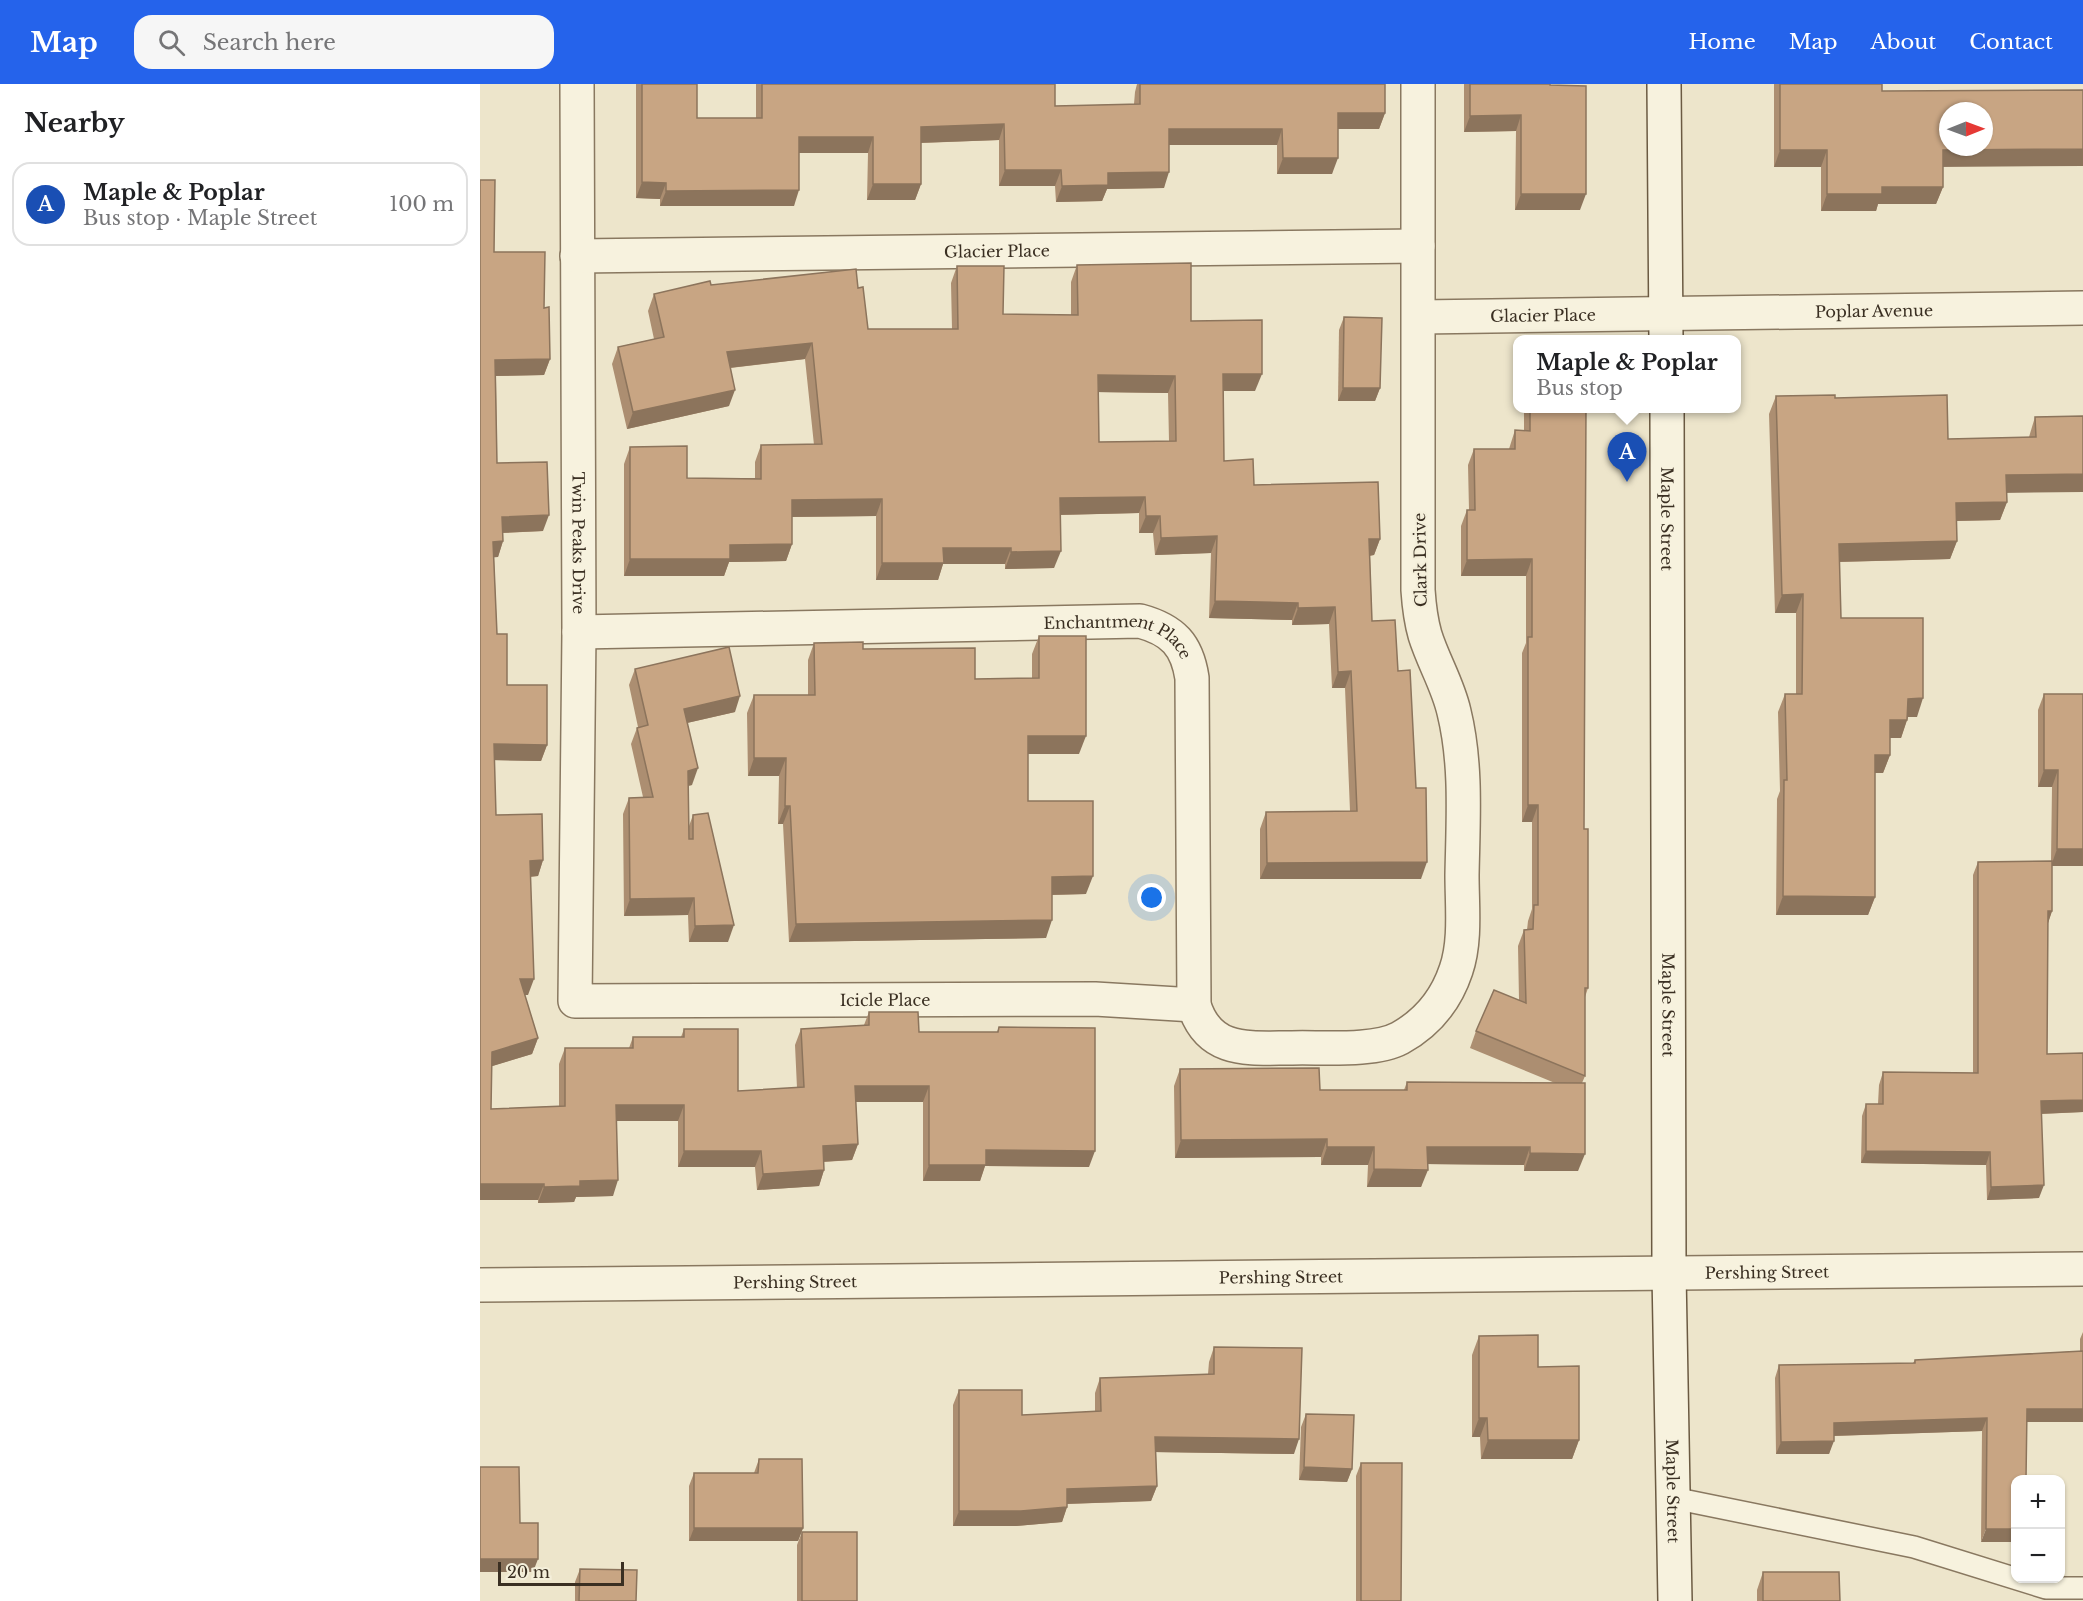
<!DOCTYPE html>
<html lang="en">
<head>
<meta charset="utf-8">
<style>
	body { margin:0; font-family:"Libre Baskerville",serif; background:#f6f6f6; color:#202124 }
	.controls { position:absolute; right:18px; bottom:18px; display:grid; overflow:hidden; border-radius:12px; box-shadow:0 2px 4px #0004 }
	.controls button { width:54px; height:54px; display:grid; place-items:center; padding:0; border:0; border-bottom:2px solid #e0e0e0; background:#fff; color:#202124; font:30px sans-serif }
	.compass { position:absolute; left:1459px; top:18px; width:54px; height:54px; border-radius:50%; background:#fff; box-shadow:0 2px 4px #0004; rotate:89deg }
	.scale { position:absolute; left:18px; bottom:15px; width:126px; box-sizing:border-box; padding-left:6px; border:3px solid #3a2f22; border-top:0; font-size:16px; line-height:21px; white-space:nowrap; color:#3a2f22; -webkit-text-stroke:4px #f4efda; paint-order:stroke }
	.you { position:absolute; left:672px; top:814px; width:21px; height:21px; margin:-15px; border:4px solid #fff; border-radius:50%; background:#1a73e8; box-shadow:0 0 0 9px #1a73e833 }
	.badge { display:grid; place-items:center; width:39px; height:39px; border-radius:50%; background:#2563eb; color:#fff; font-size:20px; font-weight:700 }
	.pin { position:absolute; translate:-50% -50px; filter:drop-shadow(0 2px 3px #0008) }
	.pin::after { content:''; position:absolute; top:32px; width:21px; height:18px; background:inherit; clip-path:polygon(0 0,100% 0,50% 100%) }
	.popup { position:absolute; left:1033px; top:251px; width:228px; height:78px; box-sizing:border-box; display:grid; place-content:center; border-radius:12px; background:#fff; filter:drop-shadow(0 2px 4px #0005); font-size:20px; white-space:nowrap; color:#757577 }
	.popup b { font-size:22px; color:#202124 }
	.popup::after { content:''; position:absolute; left:50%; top:100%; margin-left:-12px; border:12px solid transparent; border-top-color:#fff }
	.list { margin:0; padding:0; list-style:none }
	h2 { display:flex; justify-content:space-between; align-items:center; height:78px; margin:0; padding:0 24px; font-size:26px }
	h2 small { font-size:20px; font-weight:400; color:#757577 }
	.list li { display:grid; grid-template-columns:39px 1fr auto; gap:18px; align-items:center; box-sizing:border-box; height:84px; margin:0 12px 12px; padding:0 12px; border:2px solid #e0e0e0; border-radius:18px }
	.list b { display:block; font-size:22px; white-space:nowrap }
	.list p { margin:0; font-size:20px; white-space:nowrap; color:#757577 }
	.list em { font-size:20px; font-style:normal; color:#757577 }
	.icon { flex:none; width:33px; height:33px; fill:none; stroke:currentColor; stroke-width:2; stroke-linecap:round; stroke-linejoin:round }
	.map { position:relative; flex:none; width:1603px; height:1517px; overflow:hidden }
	header { display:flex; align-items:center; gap:36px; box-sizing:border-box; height:84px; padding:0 30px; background:#2563eb; color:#fff }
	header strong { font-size:28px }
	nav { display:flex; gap:33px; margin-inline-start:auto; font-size:21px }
	.search { width:420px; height:54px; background:#f6f6f6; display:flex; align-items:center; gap:15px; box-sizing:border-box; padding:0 21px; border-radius:18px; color:#757577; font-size:22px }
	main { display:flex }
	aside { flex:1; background:#fff }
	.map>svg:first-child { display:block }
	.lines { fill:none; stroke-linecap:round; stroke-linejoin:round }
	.lane-casing { stroke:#897860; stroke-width:24 }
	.street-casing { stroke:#897860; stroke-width:36 }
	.secondary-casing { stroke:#6b5a42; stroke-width:36 }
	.lane { stroke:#f7f2de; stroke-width:21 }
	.street { stroke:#f7f2de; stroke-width:33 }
	.secondary { stroke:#f7f2de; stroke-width:33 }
	.wall { fill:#ac8e71; fill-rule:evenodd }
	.shaded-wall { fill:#8c745c }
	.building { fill:#c8a583; stroke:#8c745c; stroke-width:1.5; fill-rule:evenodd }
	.labels { text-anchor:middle; stroke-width:4.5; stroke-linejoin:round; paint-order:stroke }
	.street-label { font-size:16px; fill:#3a2f22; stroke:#f4efda }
</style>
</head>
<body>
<header>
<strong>Map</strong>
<div class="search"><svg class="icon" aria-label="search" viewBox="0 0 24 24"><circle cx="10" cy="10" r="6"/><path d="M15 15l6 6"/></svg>Search here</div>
<nav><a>Home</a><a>Map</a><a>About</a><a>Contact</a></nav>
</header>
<main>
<aside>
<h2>Nearby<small></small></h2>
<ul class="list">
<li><span class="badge" style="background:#1a4fb4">A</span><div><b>Maple &amp; Poplar</b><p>Bus stop · Maple Street</p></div><em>100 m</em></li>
</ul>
</aside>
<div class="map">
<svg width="1603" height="1517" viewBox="0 0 1603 1517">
	<rect width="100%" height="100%" fill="#ede5cb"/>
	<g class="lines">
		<g class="lane-casing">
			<polyline id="lane" points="1193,1414 1434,1463 1566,1504 1603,1504"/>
		</g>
		<g class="street-casing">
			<g id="street">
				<path id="s1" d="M97 0 99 548 95 917 615 915 714 921"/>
				<path id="s2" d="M97 172 938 162"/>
				<path id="s3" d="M940 233 1603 224"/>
				<path id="s4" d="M99 548 660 537C693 546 707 561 712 594L714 921C729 970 769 964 812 964 841 963 894 968 920 954 947 939 966 916 976 886 986 857 982 822 982 791 983 737 987 681 974 628 968 601 953 577 945 551 941 537 939 521 938 506V0"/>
				<path id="s5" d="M0 1201 1603 1185"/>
			</g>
		</g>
		<g class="secondary-casing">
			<g id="secondary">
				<polyline points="1184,0 1186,255"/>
				<path id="s6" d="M1187 324 1189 1189 1195 1517"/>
			</g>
		</g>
		<use href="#lane" class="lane"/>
		<use href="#street" class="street"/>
		<use href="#secondary" class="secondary"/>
	</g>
	<g class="wall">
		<polygon points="156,0 217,0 217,34 276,34 276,0 575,0 575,22 654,20 655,8 657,0 905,0 905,29 899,45 858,45 852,90 797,90 797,61 689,61 684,104 627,105 622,117 576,118 575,102 519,102 519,56 441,59 441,100 435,116 387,116 388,69 319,69 314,122 180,122 180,115 156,114"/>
		<polygon points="984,0 1070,0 1100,126 1035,126 1036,47 984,48"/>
		<polygon points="1294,0 1402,0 1402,7 1463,83 1463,103 1456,120 1398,120 1396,127 1341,127 1341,83 1294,83"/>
		<polygon points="14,168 64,224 70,275 64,291 16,292 17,379 63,447 23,449 23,457 18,473 14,473 17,550 27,601 67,661 61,677 14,676 16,731 63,776 58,792 50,793 48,911 45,911 58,954 52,970 12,982 11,1025 79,1022 79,980 85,964 149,964 153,953 201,953 204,945 258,1007 317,1004 315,961 321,945 384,941 389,928 439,948 517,948 519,943 609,1083 505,1082 500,1097 443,1097 443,1018 376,1018 378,1060 372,1076 344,1078 344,1086 339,1102 277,1106 275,1083 198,1083 198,1037 137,1037 133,1112 96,1113 94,1118 58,1119 58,1116 0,1116"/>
		<path d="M597 181 711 237 775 307H743L744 377 774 401 900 455 894 471 890 472 892 537 918 587 936 704 941 795H780V745L786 728 870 727 865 604H852L849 540 812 541V536L729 534 731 469 675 471 673 449H659V429L580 431 574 484 525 485V480H463L458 496H396V432L312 433V460L306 477 249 478 244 492H144V380L150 363 207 394H275V378L281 361H334L325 275 250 284 249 322 147 345 132 280 138 263 174 255 168 227 174 210 231 201 378 204 388 245H472L471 199 477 182 523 230 591 231V198ZM618 308 688 309 689 357 619 358Z"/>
		<polygon points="864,233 900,304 895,317 858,317 859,246"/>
		<polygon points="1296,312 1355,314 1468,355 1549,353 1555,333 1603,332 1527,409 1527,418 1520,436 1477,437 1477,457 1470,475 1359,478 1361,534 1437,633 1428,633 1421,654 1410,654 1410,671 1403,689 1395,689 1395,813 1388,831 1296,831 1297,715 1300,707 1298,628 1305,610 1316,610 1316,529 1295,529 1289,330"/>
		<polygon points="1044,324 1106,324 1104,745 1108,904 1105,913 1105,992 1102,999 1098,1087 1044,1087 1044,1081 948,1080 941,1103 887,1103 888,1081 841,1081 841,1073 695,1074 694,1002 700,985 840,1006 924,1006 927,998 1075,999 990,964 996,947 1039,916 1038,862 1044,846 1047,846 1048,837 1052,825 1052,738 1042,738 1042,569 1046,559 1046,492 981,492 981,442 987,426 989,426 988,381 994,365 1029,365 1035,346 1044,346"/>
		<polygon points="559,552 599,670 548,670 548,717 606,810 572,811 566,854 309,858 303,740 298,740 299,692 268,692 267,629 274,611 328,611 328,576 334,559 383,565 495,595 552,594 552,570"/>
		<polygon points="155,585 255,628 207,639 212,701 208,702 209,742 213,731 248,858 209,858 208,831 144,832 143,730 149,714 163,713 151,660 157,644 158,643 149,601"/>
		<polygon points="1564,610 1603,610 1603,782 1572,782 1572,827 1568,839 1567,970 1603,969 1603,1028 1561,1030 1559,1114 1507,1116 1506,1081 1381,1079 1382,1032 1386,1020 1398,1020 1399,1001 1403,988 1493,989 1493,791 1498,778 1571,777 1572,703 1558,703 1558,626"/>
		<polygon points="1603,1248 1603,1338 1547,1338 1501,1458 1502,1347 1354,1352 1349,1370 1296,1370 1295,1294 1299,1281 1433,1279 1435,1276 1600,1267 1600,1255"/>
		<polygon points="999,1252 1058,1283 1099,1356 1092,1375 1001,1375 1000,1353 992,1353 992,1271"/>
		<polygon points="734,1263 814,1370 676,1368 677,1402 671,1417 587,1420 587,1423 582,1438 536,1442 473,1442 473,1321 479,1306 542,1331 615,1328 615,1309 620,1294 728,1290 729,1278"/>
		<polygon points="826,1330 872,1385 867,1398 819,1396 821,1343"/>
		<polygon points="279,1375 323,1444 318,1457 209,1457 209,1402 214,1389 274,1389"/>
		<polygon points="881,1379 921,1517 876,1517 876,1392"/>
		<polygon points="322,1448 377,1517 317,1517 317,1461"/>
		<polygon points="100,1485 156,1517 95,1517 95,1498"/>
		<polygon points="1283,1488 1360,1517 1277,1517 1277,1506"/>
	</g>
	<g class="shaded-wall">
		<polygon points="858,29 905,29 899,45 852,45"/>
		<polygon points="1041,31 1036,47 984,48 990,32"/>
		<polygon points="524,40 519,56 435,59 441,43"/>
		<polygon points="689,45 802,45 797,61 683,61"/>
		<polygon points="319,53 393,53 388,69 313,69"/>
		<polygon points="1603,65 1603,82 1456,83 1463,66"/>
		<polygon points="1300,66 1347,66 1341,83 1294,83"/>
		<polygon points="803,74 858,74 852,90 797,90"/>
		<polygon points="525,86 581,86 575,102 519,102"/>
		<polygon points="689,88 684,104 627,105 622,117 576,118 582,102 628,89"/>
		<polygon points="162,98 186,99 180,115 156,114"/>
		<polygon points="393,100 441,100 435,116 387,116"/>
		<polygon points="1402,103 1463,103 1456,120 1398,120 1396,127 1341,127 1347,110"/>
		<polygon points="319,106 314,122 180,122 186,107"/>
		<polygon points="1041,110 1106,110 1100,126 1035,126"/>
		<polygon points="332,259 325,275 240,285 247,268"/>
		<polygon points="70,275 64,291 10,292 15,276"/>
		<polygon points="743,290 782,290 775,307 737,307"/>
		<polygon points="618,291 695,292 688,309 612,308"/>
		<polygon points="863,304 900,304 895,317 858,317"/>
		<polygon points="255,306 249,322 147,345 153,328"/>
		<polygon points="1603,390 1603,408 1520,409 1526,391"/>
		<polygon points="665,413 659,429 574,431 580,414"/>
		<polygon points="402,415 396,432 306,433 312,416"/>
		<polygon points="1527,418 1520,436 1470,437 1476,419"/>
		<polygon points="69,431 63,447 17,449 22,433"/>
		<polygon points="666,432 680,432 673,449 659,449"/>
		<polygon points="737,452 731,469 675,471 681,454"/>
		<polygon points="889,455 900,455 894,471 883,472"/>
		<polygon points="23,457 18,473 7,474 13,458"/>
		<polygon points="1477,457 1470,475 1352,478 1359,460"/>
		<polygon points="312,460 306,477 249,478 244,492 144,492 150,475 250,461"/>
		<polygon points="463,464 531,464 525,480 463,480 458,496 396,496 402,479"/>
		<polygon points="581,467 574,484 525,485 531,468"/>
		<polygon points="1052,475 1046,492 981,492 987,476"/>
		<polygon points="1323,510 1316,529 1295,529 1302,511"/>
		<polygon points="735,517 818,519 812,536 729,534"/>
		<polygon points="855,523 849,540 812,541 818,524"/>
		<polygon points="871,587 865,604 852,604 858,588"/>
		<polygon points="260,612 255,628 198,641 204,625"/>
		<polygon points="1443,614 1437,633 1421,633 1428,615"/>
		<polygon points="1410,636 1427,636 1421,654 1403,654"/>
		<polygon points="548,652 606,652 599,670 542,670"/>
		<polygon points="14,660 67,661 61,677 8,676"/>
		<polygon points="1395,671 1410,671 1403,689 1388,689"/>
		<polygon points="274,674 306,674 299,692 268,692"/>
		<polygon points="218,684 212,701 202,703 208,687"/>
		<polygon points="1564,686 1578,686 1572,703 1558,703"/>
		<polygon points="1048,721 1058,721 1052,738 1042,738"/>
		<polygon points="305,722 310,722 303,740 298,740"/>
		<polygon points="1577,765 1603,765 1603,782 1571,782"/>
		<polygon points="63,776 58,792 44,793 50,777"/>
		<polygon points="947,778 941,795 780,795 787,779"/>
		<polygon points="613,792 606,810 565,811 572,793"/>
		<polygon points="1303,812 1395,813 1388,831 1296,831"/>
		<polygon points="214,814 208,831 144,832 150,815"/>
		<polygon points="1568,827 1572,827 1568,839"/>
		<polygon points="572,836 566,854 309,858 316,840"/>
		<polygon points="254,841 248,858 209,858 215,842"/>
		<polygon points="40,895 54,895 48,911 34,911"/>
		<polygon points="58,954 52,970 6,984 12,968"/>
		<polygon points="375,1002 449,1002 443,1018 369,1018"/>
		<polygon points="1603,1016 1603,1028 1556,1030 1561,1017"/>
		<polygon points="136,1021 204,1021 198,1037 130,1037"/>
		<polygon points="847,1055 841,1073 695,1074 701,1056"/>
		<polygon points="378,1060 372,1076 337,1078 343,1062"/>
		<polygon points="847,1063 894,1063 888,1081 841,1081"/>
		<polygon points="947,1063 1050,1063 1044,1081 941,1080"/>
		<polygon points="506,1066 615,1067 609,1083 505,1082 500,1097 443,1097 449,1081"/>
		<polygon points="204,1067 281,1067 275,1083 198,1083"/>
		<polygon points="1386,1067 1510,1068 1506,1081 1381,1079"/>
		<polygon points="1050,1069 1105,1070 1098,1087 1044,1087"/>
		<polygon points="894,1085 948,1086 941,1103 887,1103"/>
		<polygon points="344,1086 339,1102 277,1106 283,1090"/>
		<polygon points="138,1096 133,1112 96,1113 94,1118 58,1119 64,1103 100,1097"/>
		<polygon points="0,1100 64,1100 58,1116 0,1116"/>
		<polygon points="1564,1101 1559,1114 1507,1116 1511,1103"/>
		<polygon points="1547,1325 1603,1325 1603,1338 1542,1338"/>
		<polygon points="999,1334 1007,1334 1000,1353 992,1353"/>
		<polygon points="1507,1334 1502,1347 1349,1352 1354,1339"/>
		<polygon points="675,1353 819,1355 814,1370 670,1368"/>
		<polygon points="1008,1356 1099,1356 1092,1375 1001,1375"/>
		<polygon points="1354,1357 1349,1370 1296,1370 1301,1358"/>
		<polygon points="824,1383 872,1385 867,1398 819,1396"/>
		<polygon points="677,1402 671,1417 582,1420 587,1405"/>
		<polygon points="587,1423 582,1438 536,1442 473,1442 479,1427"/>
		<polygon points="214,1444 323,1444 318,1457 209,1457"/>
		<polygon points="1506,1445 1536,1445 1536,1458 1501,1458"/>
		<polygon points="0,1475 58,1475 53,1488 0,1488"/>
	</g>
	<g class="building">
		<polygon points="162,0 217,0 217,34 282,34 282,0 575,0 575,22 660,20 660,0 905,0 905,29 858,29 858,74 803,74 802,45 689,45 689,88 628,89 628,101 582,102 581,86 525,86 524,40 441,43 441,100 393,100 393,53 319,53 319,106 186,107 186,99 162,98"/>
		<polygon points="990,0 1070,0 1070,1 1106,2 1106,110 1041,110 1041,31 990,32"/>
		<path d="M1300 0H1402V7L1603 6V65L1463 66V103H1402V110H1347V66H1300ZM1468 27H1504V63H1468Z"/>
		<polygon points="0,96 15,96 14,168 65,168 64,224 69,223 70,275 15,276 17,379 67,378 69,431 22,433 23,457 13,458 17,550 27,550 27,601 67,601 67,661 14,660 16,731 62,730 63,776 50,777 54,895 40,895 58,954 12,968 11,1025 85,1022 85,964 153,964 153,953 204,953 204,945 258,945 258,1007 324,1003 321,945 389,941 389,928 438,928 439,948 518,948 519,943 615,944 615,1067 506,1066 506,1081 449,1081 449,1002 375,1002 378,1060 343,1062 344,1086 283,1090 281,1067 204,1067 204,1021 136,1021 138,1096 100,1097 100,1102 64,1103 64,1100 0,1100"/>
		<path d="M711 179V237L782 236V290H743L744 377 773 375 774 401 898 398 900 455H889L892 537 915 536 918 587 930 586 936 704H946L947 778 787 779 786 728 877 727 871 587 858 588 855 523 818 524V519L735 517 737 452 681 454 680 432H666L665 413 580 414 581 467 531 468V464H463L464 479H402V415L312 416V460L250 461V475H150V363L207 362V394L281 395V361L342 360 332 259 247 268 255 306 153 328 138 263 184 253 174 210 230 197 231 201 376 185 378 204 383 203 388 245H478L477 182H524L523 230 598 231 597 181ZM618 291 695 292 696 357 619 358Z"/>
		<polygon points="864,233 902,234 900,304 863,304"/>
		<polygon points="1355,311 1355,314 1467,311 1468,355 1556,353 1555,333 1603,332 1603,390 1526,391 1527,418 1476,419 1477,457 1359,460 1361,534 1443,534 1443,614 1428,615 1427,636 1410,636 1410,671 1395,671 1395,813 1303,812 1304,696 1307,696 1305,610 1322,610 1323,510 1302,511 1296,312"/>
		<polygon points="1050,324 1106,324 1104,745 1108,745 1108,904 1105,904 1105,992 996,947 1014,906 1046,919 1044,846 1053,845 1054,821 1058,821 1058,721 1048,721 1048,553 1052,553 1052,475 987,476 987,426 995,426 994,365 1035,365 1035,346 1050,347"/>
		<polygon points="559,552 606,552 606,652 548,652 548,717 613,717 613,792 572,793 572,836 316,840 310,722 305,722 306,674 274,674 274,611 335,611 334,559 383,558 383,565 495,564 495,595 559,594"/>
		<polygon points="249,563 260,612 204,625 218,684 208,687 209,755 213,755 213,731 228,729 254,841 215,842 214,814 150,815 149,714 173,713 157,644 168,641 155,585"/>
		<polygon points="1564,610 1603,610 1603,765 1577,765 1578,686 1564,686"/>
		<polygon points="1572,777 1572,827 1568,827 1567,970 1603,969 1603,1016 1561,1017 1564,1101 1511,1103 1510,1068 1386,1067 1386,1020 1403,1020 1403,988 1498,989 1498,778"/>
		<polygon points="839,984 840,1006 927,1006 927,998 1105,999 1105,1070 1050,1069 1050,1063 947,1063 948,1086 894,1085 894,1063 847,1063 847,1055 701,1056 700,985"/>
		<polygon points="1058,1251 1058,1283 1099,1282 1099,1356 1008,1356 1007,1334 999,1334 999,1252"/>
		<polygon points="734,1263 822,1264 819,1355 675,1353 677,1402 587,1405 587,1423 541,1427 479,1427 479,1306 542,1306 542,1331 621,1327 620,1294 734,1290"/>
		<polygon points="1603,1267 1603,1325 1547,1325 1546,1395 1536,1395 1536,1445 1506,1445 1507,1334 1354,1339 1354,1357 1301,1358 1299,1281 1435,1279 1435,1276"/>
		<polygon points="826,1330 874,1331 872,1385 824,1383"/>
		<polygon points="279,1375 322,1375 323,1444 214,1444 214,1389 278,1389"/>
		<polygon points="881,1379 922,1379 921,1517 881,1517"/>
		<polygon points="0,1383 39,1383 40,1439 58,1439 58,1475 0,1475"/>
		<rect x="322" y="1448" width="55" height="69"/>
		<polygon points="100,1485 157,1486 156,1517 99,1517"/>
		<polygon points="1283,1488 1359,1488 1360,1517 1283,1517"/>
	</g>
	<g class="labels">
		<g class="street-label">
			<text dy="6" stroke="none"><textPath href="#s2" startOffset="420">Glacier Place</textPath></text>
			<text dy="6" stroke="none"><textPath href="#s3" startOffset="454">Poplar Avenue</textPath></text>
			<text dy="6" stroke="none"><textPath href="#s3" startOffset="123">Glacier Place</textPath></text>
			<text dy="6" stroke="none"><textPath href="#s6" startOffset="111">Maple Street</textPath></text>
			<text dy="6" stroke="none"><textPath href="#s1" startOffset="459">Twin Peaks Drive</textPath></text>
			<text transform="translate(940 476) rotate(-91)" y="6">Clark Drive</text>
			<text dy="6" stroke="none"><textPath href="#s4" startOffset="544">Enchantment Place</textPath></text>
			<text dy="6" stroke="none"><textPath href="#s1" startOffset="1227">Icicle Place</textPath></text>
			<text dy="6" stroke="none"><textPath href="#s6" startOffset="597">Maple Street</textPath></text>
			<text dy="6" stroke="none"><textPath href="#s5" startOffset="1287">Pershing Street</textPath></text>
			<text dy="6" stroke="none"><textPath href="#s5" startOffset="801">Pershing Street</textPath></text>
			<text dy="6" stroke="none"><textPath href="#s5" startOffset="315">Pershing Street</textPath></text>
			<text dy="6" stroke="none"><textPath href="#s6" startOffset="1083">Maple Street</textPath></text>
		</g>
	</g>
</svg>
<div class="controls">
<button>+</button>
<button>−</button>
</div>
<svg class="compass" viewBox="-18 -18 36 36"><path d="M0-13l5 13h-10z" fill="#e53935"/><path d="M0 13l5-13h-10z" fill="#757577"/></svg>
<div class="scale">20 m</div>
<div class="you"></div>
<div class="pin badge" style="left:1147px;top:398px;background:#1a4fb4">A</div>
<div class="popup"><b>Maple &amp; Poplar</b>Bus stop</div>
</div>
</main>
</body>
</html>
